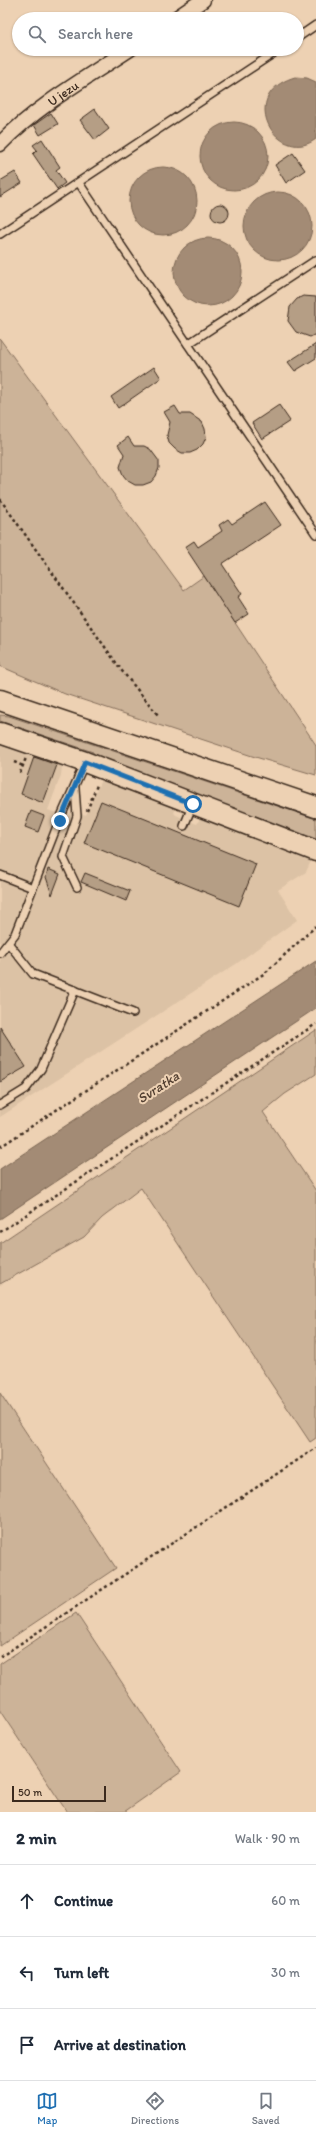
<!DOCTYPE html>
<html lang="en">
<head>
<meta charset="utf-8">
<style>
	body { margin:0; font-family:Itim,sans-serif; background:#f2f2f3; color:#1f2937 }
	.scale { position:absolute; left:12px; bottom:10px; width:94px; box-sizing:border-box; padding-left:4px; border:2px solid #3b2a1e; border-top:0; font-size:11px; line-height:14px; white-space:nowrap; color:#3b2a1e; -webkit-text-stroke:3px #edd1b3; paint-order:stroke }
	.stop { position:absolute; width:12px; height:12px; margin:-9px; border:3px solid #1f6fb2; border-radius:50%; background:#fff }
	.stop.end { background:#1f6fb2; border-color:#fff; box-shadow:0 1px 4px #0008 }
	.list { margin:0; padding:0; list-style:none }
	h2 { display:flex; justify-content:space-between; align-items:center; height:52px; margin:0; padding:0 16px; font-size:17px }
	h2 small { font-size:13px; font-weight:400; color:#747a83 }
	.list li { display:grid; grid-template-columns:26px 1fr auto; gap:12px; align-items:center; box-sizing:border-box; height:72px; padding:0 16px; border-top:1px solid #e0e1e3 }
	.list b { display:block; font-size:15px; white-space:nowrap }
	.list em { font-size:13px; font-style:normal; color:#747a83 }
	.icon { flex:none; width:22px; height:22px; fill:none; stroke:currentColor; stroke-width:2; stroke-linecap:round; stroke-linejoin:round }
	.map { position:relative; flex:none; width:316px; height:1812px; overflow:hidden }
	.search { position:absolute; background:#fff; box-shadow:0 1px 3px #0004; left:12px; right:12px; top:12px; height:44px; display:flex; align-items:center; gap:10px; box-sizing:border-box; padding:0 14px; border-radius:22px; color:#747a83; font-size:15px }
	.sheet { height:268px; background:#fff }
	nav { display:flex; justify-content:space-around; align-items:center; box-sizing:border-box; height:56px; border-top:1px solid #e0e1e3; background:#fff; font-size:11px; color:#747a83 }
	nav a { display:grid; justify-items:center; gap:2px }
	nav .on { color:#1f6fb2 }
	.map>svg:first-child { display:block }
	.built { fill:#dcc2a5 }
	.green { fill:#ccb398; stroke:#846e5b }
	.water { fill:#a38b74; stroke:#796452 }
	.building { fill:#b59e85; stroke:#3b2a1e }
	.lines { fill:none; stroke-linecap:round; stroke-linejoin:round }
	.lane-casing { stroke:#3b2a1e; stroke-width:10 }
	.street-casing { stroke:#3b2a1e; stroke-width:17 }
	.secondary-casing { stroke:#3b2a1e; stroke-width:23 }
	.path { stroke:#3b2a1e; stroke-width:2.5; stroke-dasharray:3 3; stroke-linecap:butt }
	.lane { stroke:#edd1b3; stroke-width:7 }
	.street { stroke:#edd1b3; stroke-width:14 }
	.secondary { stroke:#edd1b3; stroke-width:20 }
	.route { stroke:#1f6fb2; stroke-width:5 }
	.labels { text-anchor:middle; stroke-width:4; stroke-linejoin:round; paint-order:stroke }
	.street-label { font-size:13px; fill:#3b2a1e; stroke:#edd1b3 }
	.water-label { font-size:14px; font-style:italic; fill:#503d2f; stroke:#edd1b3 }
</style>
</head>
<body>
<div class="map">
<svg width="316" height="1812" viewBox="0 0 316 1812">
	<rect width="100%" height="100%" fill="#edd1b3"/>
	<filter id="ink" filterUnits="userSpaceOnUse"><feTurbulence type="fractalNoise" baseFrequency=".025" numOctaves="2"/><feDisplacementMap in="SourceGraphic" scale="8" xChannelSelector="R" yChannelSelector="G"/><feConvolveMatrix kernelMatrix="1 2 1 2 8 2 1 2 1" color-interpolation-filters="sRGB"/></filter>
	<g filter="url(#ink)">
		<polygon class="built" points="0,736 55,755 62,766 61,775 48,810 68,817 72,810 86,815 103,775 177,806 174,813 176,815 197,824 201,816 311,861 306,872 278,890 297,920 236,964 0,1117"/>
		<g class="green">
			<polygon points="0,339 184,590 204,576 316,745 316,775 252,756 65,694 0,666"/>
			<polygon points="0,715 9,716 316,819 316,840 93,754 93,752 0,721"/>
			<polygon points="316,1030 316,1074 285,1094 263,1112 316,1191 316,1438 310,1442 141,1188 102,1218 84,1237 0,1284 0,1243"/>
			<polygon points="0,1393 116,1568 0,1646"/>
			<polygon points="76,1613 181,1772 124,1812 67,1812 0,1711 0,1664"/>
		</g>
		<g class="water">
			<path d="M295 77 307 78 316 82V139C279 167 234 95 295 77Z"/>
			<circle cx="234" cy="156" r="34"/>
			<circle cx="163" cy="201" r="34"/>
			<circle cx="278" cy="226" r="34"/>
			<circle cx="208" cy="272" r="34"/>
			<polygon points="316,961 316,1008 0,1219 0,1169"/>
		</g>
		<g class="building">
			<polygon points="95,109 109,129 95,140 80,120"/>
			<polygon points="51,113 58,124 40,135 34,125"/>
			<polygon points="42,139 60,167 56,170 65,183 57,189 33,154 37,150 33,145"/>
			<polygon points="293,153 305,170 286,183 275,165"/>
			<polygon points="15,172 22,183 0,197 0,181"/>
			<circle cx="220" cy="213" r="9"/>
			<polygon points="303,296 316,297 316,334 310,337 296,332 288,321 290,307 297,299"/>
			<polygon points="316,344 316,358 295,371 288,362"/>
			<polygon points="154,367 161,378 118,408 111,397"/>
			<polygon points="279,405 290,421 262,439 252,423"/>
			<polygon points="175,406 180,414 190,414 202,422 205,429 206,437 203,444 197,450 190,453 182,453 175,449 169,443 167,435 170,422 164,412"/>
			<polygon points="128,437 134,446 144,446 150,449 159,461 159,468 156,476 151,482 143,485 135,485 128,481 123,475 120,467 124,454 118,445"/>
			<polygon points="265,502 281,525 222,564 242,594 238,597 249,614 235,623 185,547 194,541 198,547 222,531 219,525 228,519 232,524"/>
			<polygon points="34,757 57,765 43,803 21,794"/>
			<polygon points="101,801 256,864 239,906 84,843"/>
			<polygon points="31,811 44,816 38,832 25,827"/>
			<polygon points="48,869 60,874 52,895 46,877"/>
			<polygon points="85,873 130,891 126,901 81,882"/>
			<polygon points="0,1027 26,1067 0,1082"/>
		</g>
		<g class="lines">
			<g class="lane-casing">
				<g id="lane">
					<polyline points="297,38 316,25"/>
					<polyline points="79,183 316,534"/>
					<polyline points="0,234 280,49"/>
					<polyline points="188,344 316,260"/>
					<polyline points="75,788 77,816 63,857 77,887"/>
					<polyline points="184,826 193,804"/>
					<polyline points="0,875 33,888"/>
					<polyline points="9,944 33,974 133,1013"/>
					<polyline points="0,953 15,934 59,821 85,762"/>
					<polyline points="0,1105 26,1089 41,1069 75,990"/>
				</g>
			</g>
			<g class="street-casing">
				<g id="street">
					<polyline points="175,19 203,0"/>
					<path id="s1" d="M0 144C37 106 86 78 130 49"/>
				</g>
			</g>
			<g class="secondary-casing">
				<g id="secondary">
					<polyline points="0,700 316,807"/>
					<polyline points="0,733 85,762 316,851"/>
				</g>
			</g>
			<g class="path">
				<polyline points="0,499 122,671 158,715"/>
				<polyline points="14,762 23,766"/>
				<polyline points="20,773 26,758"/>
				<polyline points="87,811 97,785"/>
				<polyline points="0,1147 265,973 316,926"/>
				<polyline points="0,1232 316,1024"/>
				<polyline points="0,1657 316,1448"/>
			</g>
			<use href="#lane" class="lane"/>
			<use href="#street" class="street"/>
			<use href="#secondary" class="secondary"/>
		</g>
	</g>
	<g class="lines" filter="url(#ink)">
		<polyline class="route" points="60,821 85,762 193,804"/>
	</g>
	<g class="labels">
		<g class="street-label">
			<text dy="5" stroke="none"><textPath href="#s1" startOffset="81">U jezu</textPath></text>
		</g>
		<g class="water-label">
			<text transform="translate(158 1087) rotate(-33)" y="5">Svratka</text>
		</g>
	</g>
</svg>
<div class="scale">50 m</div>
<div class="stop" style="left:193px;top:804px"></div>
<div class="stop end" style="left:60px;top:821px"></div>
<div class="search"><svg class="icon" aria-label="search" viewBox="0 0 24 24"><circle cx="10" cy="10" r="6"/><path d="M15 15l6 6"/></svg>Search here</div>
</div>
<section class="sheet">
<h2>2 min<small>Walk · 90 m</small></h2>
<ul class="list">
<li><svg class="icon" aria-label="ahead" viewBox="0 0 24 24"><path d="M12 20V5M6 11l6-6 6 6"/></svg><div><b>Continue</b></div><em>60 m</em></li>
<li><svg class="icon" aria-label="left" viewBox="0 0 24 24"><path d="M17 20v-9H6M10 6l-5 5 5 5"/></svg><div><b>Turn left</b></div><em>30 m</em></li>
<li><svg class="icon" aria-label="arrive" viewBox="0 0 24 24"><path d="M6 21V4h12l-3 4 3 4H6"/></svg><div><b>Arrive at destination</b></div></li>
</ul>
</section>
<nav>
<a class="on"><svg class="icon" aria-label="map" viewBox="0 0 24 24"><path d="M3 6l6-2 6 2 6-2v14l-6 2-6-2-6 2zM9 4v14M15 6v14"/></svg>Map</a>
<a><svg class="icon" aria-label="directions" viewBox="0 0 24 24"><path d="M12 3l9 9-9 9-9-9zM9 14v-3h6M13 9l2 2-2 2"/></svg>Directions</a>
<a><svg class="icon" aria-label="saved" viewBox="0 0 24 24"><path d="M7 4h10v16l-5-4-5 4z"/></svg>Saved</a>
</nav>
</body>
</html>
